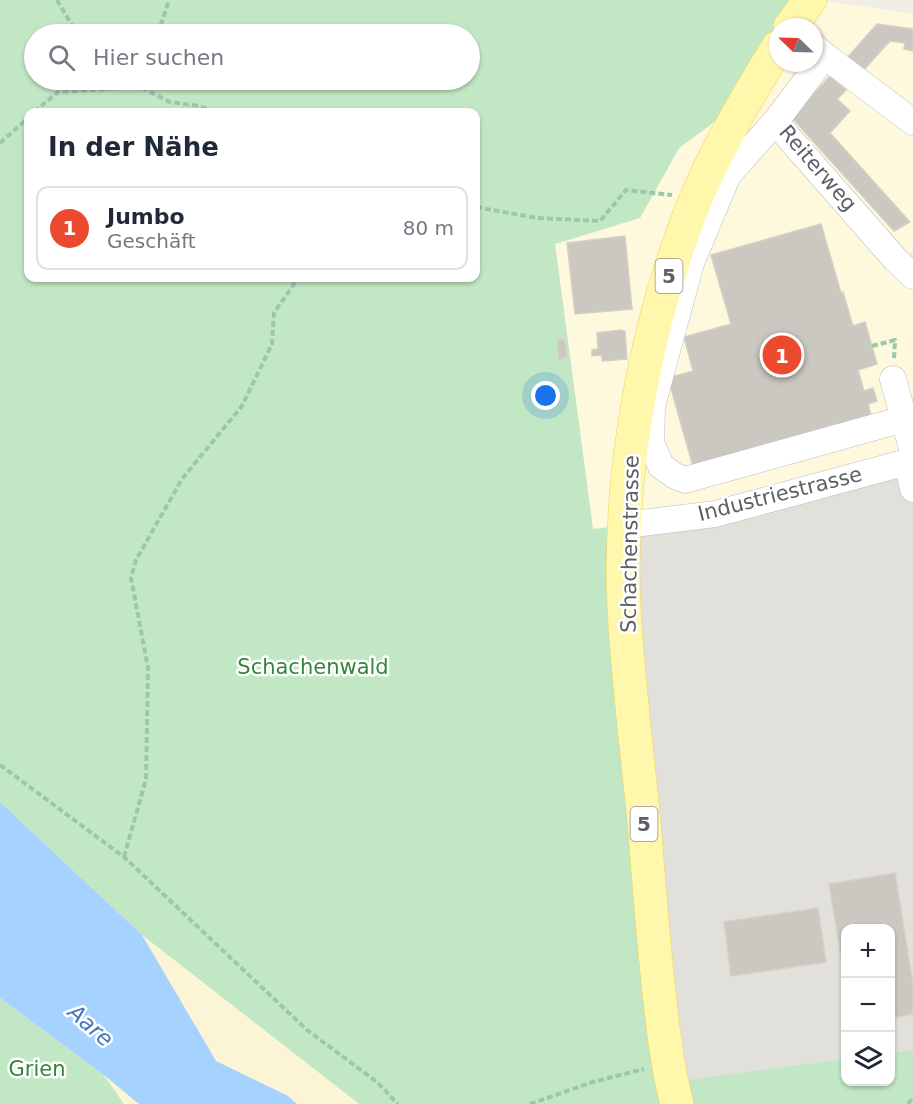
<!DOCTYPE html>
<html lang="de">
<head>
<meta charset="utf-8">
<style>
	body { margin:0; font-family:"DejaVu Sans",sans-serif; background:#f6f6f7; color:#1f2937 }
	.controls { position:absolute; right:18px; bottom:18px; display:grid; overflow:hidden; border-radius:12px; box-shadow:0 2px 4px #0004 }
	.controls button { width:54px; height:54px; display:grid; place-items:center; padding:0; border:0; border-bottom:2px solid #e0e1e3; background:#fff; color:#1f2937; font:30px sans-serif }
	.compass { position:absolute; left:769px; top:18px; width:54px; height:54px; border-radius:50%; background:#fff; box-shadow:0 2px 4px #0004; rotate:293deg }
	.you { position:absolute; left:546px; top:396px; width:21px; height:21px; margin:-15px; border:4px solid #fff; border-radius:50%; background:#1a73e8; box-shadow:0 0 0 9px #1a73e833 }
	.badge { display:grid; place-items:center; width:39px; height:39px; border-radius:50%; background:#ec4a2f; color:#fff; font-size:20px; font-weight:700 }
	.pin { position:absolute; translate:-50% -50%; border:3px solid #fff; box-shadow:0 2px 6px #0006 }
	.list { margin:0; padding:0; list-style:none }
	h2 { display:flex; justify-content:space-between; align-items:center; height:78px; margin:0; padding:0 24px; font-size:26px }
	h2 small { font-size:20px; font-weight:400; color:#747a83 }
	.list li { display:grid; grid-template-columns:39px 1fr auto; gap:18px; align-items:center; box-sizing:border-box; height:84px; margin:0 12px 12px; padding:0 12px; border:2px solid #e0e1e3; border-radius:12px }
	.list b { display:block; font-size:22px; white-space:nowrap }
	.list p { margin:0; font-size:20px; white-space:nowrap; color:#747a83 }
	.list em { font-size:20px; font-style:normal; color:#747a83 }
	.icon { flex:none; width:33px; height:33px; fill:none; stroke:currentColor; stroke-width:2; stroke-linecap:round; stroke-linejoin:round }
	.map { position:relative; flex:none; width:913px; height:1104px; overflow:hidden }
	.search { position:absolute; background:#fff; box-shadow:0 2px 4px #0004; left:24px; top:24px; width:456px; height:66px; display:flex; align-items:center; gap:15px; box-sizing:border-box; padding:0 21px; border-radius:33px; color:#747a83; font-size:22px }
	.panel { position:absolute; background:#fff; box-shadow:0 2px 4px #0004; left:24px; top:108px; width:456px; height:174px; border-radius:12px }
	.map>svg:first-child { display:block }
	.commercial { fill:#fef9dc; fill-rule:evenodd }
	.industrial { fill:#e1e0da }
	.green { fill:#c2e7c4; fill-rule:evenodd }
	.sand { fill:#fbf5d5 }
	.water { fill:#a6d2ff }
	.building { fill:#cbc8c2; stroke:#d5d0c3; stroke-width:1.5 }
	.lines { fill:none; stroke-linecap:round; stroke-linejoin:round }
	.minor-casing { stroke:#babcc1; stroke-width:27 }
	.major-casing { stroke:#f4d35a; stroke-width:34 }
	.path { stroke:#9bc8ab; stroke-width:4; stroke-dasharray:6 3; stroke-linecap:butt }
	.minor { stroke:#fff; stroke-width:26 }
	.major { stroke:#fff7ab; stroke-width:33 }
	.labels { text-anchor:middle; stroke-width:5; stroke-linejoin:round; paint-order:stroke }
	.shield { fill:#fff; stroke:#8e9094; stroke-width:1.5 }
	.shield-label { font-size:20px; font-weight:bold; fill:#5d6066 }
	.street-label { font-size:21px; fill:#5d6066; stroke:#fff }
	.park-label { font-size:21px; fill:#34863e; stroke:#fff }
	.water-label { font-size:22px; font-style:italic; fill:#4276bd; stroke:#fff }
</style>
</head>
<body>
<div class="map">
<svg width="913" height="1104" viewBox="0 0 913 1104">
	<rect width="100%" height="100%" fill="#f0eee5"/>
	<path class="commercial" d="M792 1 840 3 913 14V251L896 260 913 276V460L715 514 593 530 555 244 640 218 679 148 724 115ZM778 27H814V63H778Z"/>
	<polygon class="industrial" points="907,462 913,489 913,1050 891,1053 890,928 846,928 845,1059 671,1083 625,525"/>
	<g class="green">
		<path d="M0 0H793L724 115 679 148 640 218 555 244 593 529 625 525 672 1082 845 1059 846 1082H890L891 1053 913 1050V1104H359L142 935 0 802ZM34 34H470V80H34ZM28 112H476V278H28Z"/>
		<polygon points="0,998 104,1075 124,1104 0,1104"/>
	</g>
	<g class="sand">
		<polygon points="142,935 359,1104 297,1104 288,1096 216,1061"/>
		<polygon points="104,1075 139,1104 124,1104"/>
	</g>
	<polygon class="water" points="0,802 142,935 216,1061 288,1096 297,1104 139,1104 104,1075 0,998"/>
	<g class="building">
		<polygon points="877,24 913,29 913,51 904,49 905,43 890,41 861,73 846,59"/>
		<polygon points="830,76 846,90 837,99 850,111 830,133 910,222 894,231 792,118"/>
		<polygon points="821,224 841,293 843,292 853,326 865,322 877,364 858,370 864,391 873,388 877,401 868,404 872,419 694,470 668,378 693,371 684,337 731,324 711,255"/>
		<polygon points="625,236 632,309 575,314 567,243"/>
		<polygon points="620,330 625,331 627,359 602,361 602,355 592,356 592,350 598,349 597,333"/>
		<polygon points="564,339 567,357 559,359 557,340"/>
		<polygon points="895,873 913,985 913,1014 890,1018 890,928 846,928 846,984 829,884"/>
		<polygon points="818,908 826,962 731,976 724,922"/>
	</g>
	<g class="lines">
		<g class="minor-casing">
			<g id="minor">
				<polyline points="814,46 825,56 775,122 896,260 913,276"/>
				<polyline points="825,56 913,122"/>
				<polyline points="775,122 728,175 691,263 652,406 651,442 661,466 675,476 685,480 904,419"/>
				<polyline points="893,379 913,452"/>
				<polyline points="625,525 715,514 907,462 913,489"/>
			</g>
		</g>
		<g class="major-casing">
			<g id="major">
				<polyline points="790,27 810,0"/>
				<path d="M677 1104C665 1058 661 1010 656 963 652 920 648 876 645 832 638 758 628 683 624 608 618 472 645 322 697 196 719 144 748 95 778 47"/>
			</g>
		</g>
		<g class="path">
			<polyline points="57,0 77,34"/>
			<polyline points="158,34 169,0"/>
			<polyline points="142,80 140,87 170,102 199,106 216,112"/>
			<polyline points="34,112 58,92 140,87 122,80"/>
			<polyline points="0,143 28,118"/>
			<polyline points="476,207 537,218 600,221 626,190 672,195"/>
			<polyline points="872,346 895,340 894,360"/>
			<polyline points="0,765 124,857 307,1030 377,1082 398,1104"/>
			<polyline points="124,857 146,779 148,668 131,578 136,560 182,479 242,406 272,344 274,313 298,278"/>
			<polyline points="530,1104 593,1082 644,1069"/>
			<polyline points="908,1104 913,1098"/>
		</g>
		<use href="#minor" class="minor"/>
		<use href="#major" class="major"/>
	</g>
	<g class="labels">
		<g class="shield">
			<rect x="655.5" y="259" width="27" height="34" rx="4.5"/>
			<rect x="630.5" y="807" width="27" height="34" rx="4.5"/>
		</g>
		<g class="shield-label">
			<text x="669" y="283">5</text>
			<text x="644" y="831">5</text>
		</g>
		<g class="street-label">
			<text transform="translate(818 168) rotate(49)" y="7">Reiterweg</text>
			<text transform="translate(780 494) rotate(-14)" y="7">Industriestrasse</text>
			<text transform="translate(630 544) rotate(-89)" y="7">Schachenstrasse</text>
		</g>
		<g class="park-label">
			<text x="313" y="674">Schachenwald</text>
			<text x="37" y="1076">Grien</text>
		</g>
		<g class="water-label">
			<text transform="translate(91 1025) rotate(41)" y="8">Aare</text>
		</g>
	</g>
</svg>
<div class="controls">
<button>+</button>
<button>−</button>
<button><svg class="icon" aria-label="layers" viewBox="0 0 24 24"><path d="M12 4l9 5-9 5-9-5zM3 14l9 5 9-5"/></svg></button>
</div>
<svg class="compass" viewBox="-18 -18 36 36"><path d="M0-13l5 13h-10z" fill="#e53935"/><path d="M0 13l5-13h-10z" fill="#747a83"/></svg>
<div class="you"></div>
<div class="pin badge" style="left:782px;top:355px">1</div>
<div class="search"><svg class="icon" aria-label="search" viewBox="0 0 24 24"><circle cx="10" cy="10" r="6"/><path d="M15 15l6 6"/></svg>Hier suchen</div>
<section class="panel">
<h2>In der Nähe<small></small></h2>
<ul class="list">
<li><span class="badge">1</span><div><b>Jumbo</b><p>Geschäft</p></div><em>80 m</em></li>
</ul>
</section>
</div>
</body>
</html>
